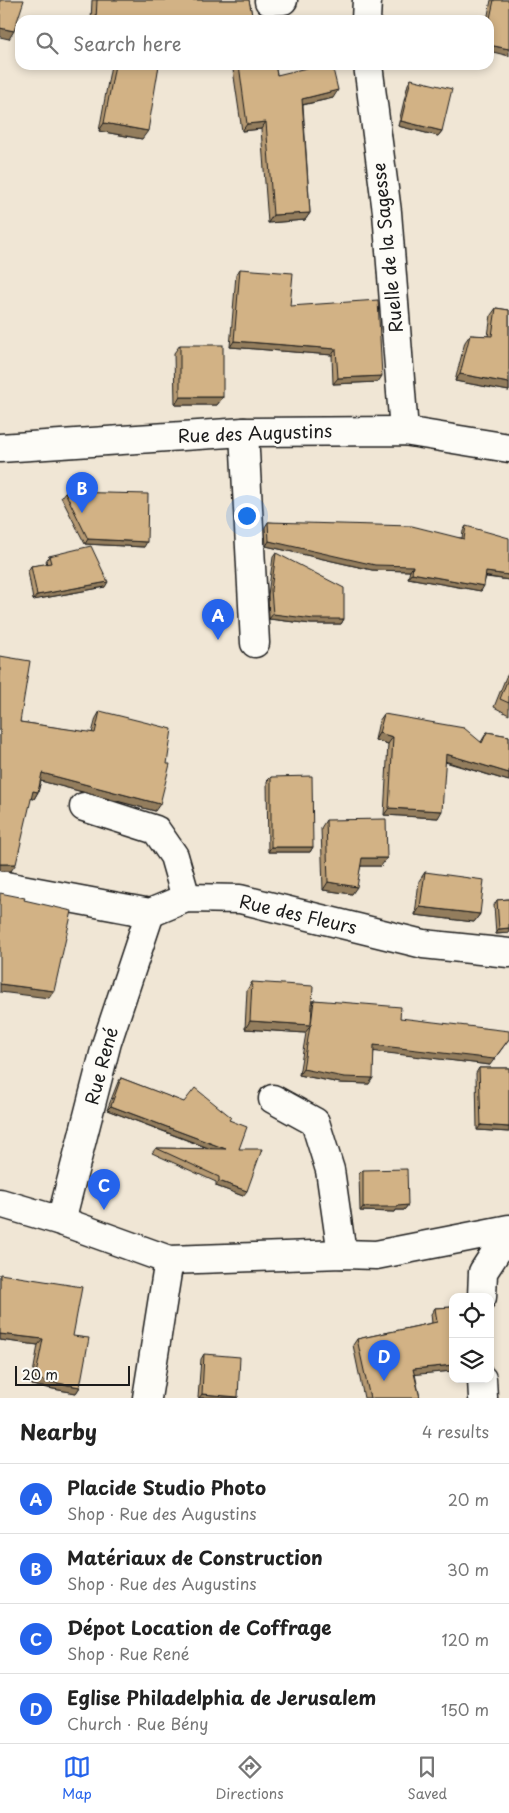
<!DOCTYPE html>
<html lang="en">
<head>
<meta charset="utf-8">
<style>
	body { margin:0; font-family:"Playpen Sans",sans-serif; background:#f6f6f6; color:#222 }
	.controls { position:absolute; right:15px; bottom:15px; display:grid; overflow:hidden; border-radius:10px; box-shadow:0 2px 8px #0003 }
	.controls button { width:45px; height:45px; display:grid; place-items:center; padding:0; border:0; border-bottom:1px solid #e0e0e0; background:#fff; color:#222; font:25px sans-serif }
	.scale { position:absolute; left:15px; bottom:12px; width:115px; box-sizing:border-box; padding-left:5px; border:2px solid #1c1c1c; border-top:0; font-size:14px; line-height:18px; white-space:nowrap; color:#1c1c1c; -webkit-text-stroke:4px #fdfcf7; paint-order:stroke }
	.you { position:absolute; left:246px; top:515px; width:18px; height:18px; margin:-12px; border:4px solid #fff; border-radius:50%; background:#1a73e8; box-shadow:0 0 0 8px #1a73e833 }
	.badge { display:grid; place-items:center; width:32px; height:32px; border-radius:50%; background:#2563eb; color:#fff; font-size:16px; font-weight:700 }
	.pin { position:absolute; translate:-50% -41px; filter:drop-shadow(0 1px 2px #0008) }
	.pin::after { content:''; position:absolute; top:26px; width:18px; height:15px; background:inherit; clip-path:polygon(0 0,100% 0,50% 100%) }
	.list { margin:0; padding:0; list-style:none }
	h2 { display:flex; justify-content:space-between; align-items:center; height:65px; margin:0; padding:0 20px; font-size:21px }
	h2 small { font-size:16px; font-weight:400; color:#767676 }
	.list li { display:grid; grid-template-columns:32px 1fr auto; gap:15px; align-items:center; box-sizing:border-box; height:70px; padding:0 20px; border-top:1px solid #e0e0e0 }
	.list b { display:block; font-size:19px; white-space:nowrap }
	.list p { margin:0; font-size:16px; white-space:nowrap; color:#767676 }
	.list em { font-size:16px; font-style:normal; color:#767676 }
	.icon { flex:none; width:28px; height:28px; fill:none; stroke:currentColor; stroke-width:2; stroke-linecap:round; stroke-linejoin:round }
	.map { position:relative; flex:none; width:509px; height:1398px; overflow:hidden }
	.search { position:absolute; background:#fff; box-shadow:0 2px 8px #0003; left:15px; right:15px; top:15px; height:55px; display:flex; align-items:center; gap:12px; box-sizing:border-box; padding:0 18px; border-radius:15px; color:#767676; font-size:19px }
	.sheet { height:345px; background:#fff }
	nav { display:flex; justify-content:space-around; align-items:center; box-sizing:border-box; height:70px; border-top:1px solid #e0e0e0; background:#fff; font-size:14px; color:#767676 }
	nav a { display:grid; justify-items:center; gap:2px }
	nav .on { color:#2563eb }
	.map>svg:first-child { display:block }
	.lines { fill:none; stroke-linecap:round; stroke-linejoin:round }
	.minor-casing { stroke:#1c1c1c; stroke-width:31 }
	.minor { stroke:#fdfcf7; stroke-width:28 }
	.wall { fill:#b59972; stroke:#1c1c1c }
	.shaded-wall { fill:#937d5d; stroke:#1c1c1c }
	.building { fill:#d2b285; stroke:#1c1c1c }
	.labels { text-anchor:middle; stroke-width:5; stroke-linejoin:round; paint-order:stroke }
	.street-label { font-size:18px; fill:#1c1c1c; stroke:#fdfcf7 }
</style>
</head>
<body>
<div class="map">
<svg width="509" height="1398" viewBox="0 0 509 1398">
	<rect width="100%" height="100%" fill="#f0e6d5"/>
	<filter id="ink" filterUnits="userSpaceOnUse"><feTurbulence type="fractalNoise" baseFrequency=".02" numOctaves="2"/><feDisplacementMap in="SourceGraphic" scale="10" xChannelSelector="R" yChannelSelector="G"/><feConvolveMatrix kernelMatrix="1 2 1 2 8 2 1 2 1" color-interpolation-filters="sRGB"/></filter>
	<g filter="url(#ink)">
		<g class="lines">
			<g class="minor-casing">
				<g id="minor">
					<polyline points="269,1 283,0"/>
					<polyline points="366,20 367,0"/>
					<polyline points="368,65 387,212 404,431"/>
					<polyline points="244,432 255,643"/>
					<polyline points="0,448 244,432 404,431 509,448"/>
					<polyline points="84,807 156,830 174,856 186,898"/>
					<polyline points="0,885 150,913 186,898 240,899 423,944 509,953"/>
					<polyline points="273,1099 315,1122 330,1170 342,1254"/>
					<polyline points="0,1203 61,1221 169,1260 342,1254 376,1255 509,1229"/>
					<polyline points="61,1221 107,1042 150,913"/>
					<polyline points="482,1297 483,1272 505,1238 509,1236"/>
					<polyline points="482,1379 483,1398"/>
					<polyline points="147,1398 169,1260"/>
				</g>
			</g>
			<use href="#minor" class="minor"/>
		</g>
		<g class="wall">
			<polygon points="92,0 249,0 253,20 91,20"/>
			<polygon points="491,0 509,0 489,51 489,20 487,20"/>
			<polygon points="111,65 159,65 142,139 99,131"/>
			<polygon points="236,65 275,65 277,75 333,98 303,105 310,213 305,220 268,223 261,129 242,131 233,70"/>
			<polygon points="411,79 442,131 438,136 398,126 408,84"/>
			<polygon points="240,269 290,306 378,382 333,384 332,355 230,347 236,275"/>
			<polygon points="496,308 509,310 509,391 455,381 465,342 470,335 488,336 491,315"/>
			<polygon points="180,345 223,397 217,405 175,405 174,353"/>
			<polygon points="65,492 144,547 85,544 61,497"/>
			<polygon points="268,522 462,538 463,531 466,526 509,580 486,577 481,591 408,578 410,571 372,570 266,546 265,527"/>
			<polygon points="276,553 344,619 341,624 311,624 269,619 268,595 273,557"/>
			<polygon points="49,556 105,587 33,600 28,571 31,566 47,564 46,561"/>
			<polygon points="0,656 20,722 92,733 96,718 100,711 155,811 41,781 38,792 34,799 31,798 11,871 0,871"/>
			<polygon points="509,673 509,715 494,707 506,677"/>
			<polygon points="384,714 481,742 487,732 509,736 509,781 445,762 438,818 384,815 388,744 375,740 379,721"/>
			<polygon points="271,777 313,847 310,852 268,852 267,781"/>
			<polygon points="326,820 381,866 361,866 352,894 323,890 321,828"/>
			<polygon points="425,872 480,914 474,922 415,915 419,881"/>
			<polygon points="509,899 509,933 496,934 494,905 497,900"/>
			<polygon points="252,982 313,1002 314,1000 400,1018 490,1065 374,1051 369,1084 340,1083 299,1075 306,1033 245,1029 247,990"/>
			<polygon points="479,1068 509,1068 509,1132 477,1130 476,1073"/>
			<polygon points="121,1078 229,1120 239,1149 243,1196 216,1186 216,1182 152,1153 156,1148 210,1149 107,1110 118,1082"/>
			<polygon points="363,1170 408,1205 404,1210 396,1210 395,1212 360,1211 359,1174"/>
			<polygon points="0,1274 73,1336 80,1387 76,1393 31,1385 38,1345 0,1340"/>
			<polygon points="453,1307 453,1371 415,1374 420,1398 364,1398 353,1345 357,1339 432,1323 431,1314 435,1308"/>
			<polygon points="204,1354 238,1397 237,1398 198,1398 201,1359"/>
		</g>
		<g class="shaded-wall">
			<polygon points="0,28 14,31 9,39 0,37"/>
			<polygon points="489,45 509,49 509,56 489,51"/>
			<polygon points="338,90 333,98 297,106 302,99"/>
			<polygon points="401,121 442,131 438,136 398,126"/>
			<polygon points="266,122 261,129 242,131 247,124"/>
			<polygon points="104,123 148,131 142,139 99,131"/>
			<polygon points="310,213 305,220 268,223 273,215"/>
			<polygon points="234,341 336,349 332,355 230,347"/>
			<polygon points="460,374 509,383 509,391 455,381"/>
			<polygon points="382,376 378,382 333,384 338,378"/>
			<polygon points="180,397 223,397 217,405 175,405"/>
			<polygon points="88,539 147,542 144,547 85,544"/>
			<polygon points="269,541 413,566 410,571 372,570 266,546"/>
			<polygon points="486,572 509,575 509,580 483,576"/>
			<polygon points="412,573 484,586 481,591 408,578"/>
			<polygon points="108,582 105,587 33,600 37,595"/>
			<polygon points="273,614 344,619 341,624 311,624 269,619"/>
			<polygon points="379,733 393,737 388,744 375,740"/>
			<polygon points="446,754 509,773 509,781 441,760"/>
			<polygon points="42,773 160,804 155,811 37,780"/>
			<polygon points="33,791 38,792 34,799 28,798"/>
			<polygon points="389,808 442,811 438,818 384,815"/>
			<polygon points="271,847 313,847 310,852 268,852"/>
			<polygon points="362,858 387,858 381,866 357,866"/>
			<polygon points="0,864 16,864 11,871 0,871"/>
			<polygon points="328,882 357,887 352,894 323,890"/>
			<polygon points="420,907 480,914 474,922 415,915"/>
			<polygon points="509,928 509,933 496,934 499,929"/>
			<polygon points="0,984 54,991 49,998 0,992"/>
			<polygon points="250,1021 311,1025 305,1033 245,1029"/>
			<polygon points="509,1039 490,1065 370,1051 374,1045"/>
			<polygon points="303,1069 373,1078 369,1084 340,1083 299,1075"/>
			<polygon points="111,1106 226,1149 222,1153 107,1110"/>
			<polygon points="481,1125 509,1127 509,1132 477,1130"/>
			<polygon points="219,1181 247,1191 243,1196 216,1186"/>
			<polygon points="408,1205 404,1210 396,1210 395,1212 360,1211 363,1207"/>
			<polygon points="0,1334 43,1339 38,1345 0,1340"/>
			<polygon points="453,1365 453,1371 409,1375 413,1369"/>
			<polygon points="35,1379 80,1387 76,1393 31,1385"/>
			<polygon points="202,1394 238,1397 237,1398 199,1398"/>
		</g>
		<g class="building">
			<polygon points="0,0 24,0 14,31 0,28"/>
			<polygon points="97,0 249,0 253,20 96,20"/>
			<polygon points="494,0 509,0 509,49 489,45 489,23"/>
			<polygon points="115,65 159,65 148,131 104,123"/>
			<polygon points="239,65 275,65 277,75 319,65 332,65 338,90 302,99 310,213 273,215 266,122 247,124"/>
			<polygon points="411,79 452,89 442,131 401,121"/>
			<polygon points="240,269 293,273 290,306 378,300 382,376 338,378 336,349 234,341"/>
			<polygon points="496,308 509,310 509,383 460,374 470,335 492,336"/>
			<rect x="180" y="345" width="43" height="52"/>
			<polygon points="65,492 148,494 147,542 88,539"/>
			<polygon points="268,522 412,526 464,539 466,526 509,538 509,575 486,572 484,586 412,573 413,566 375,565 269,541"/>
			<polygon points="91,546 108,582 37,595 31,566 51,563 49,556"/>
			<polygon points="276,553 344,588 344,619 314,619 273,614 271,590"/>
			<polygon points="0,656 30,661 20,722 95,733 100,711 172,729 167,764 170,764 160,804 42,773 38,792 33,791 16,864 0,864"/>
			<polygon points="509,676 509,703 500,699"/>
			<polygon points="384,714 464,728 482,743 487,732 509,736 509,773 446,754 442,811 389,808 393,737 379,733"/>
			<polygon points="312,776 313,847 271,847 271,777"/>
			<polygon points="386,819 387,858 362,858 357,887 328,882 326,820"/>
			<polygon points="425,872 484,880 480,914 420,907"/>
			<polygon points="0,893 25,898 24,900 72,911 54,991 0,984"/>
			<polygon points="509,899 509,928 499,929 497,900"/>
			<polygon points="252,982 313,986 311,1025 250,1021"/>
			<polygon points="314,1000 401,1007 400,1018 509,1031 509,1039 494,1059 374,1045 373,1078 344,1077 303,1069 310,1026 311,1025"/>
			<polygon points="479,1068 509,1068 509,1127 481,1125"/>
			<polygon points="121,1078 184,1102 195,1088 231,1117 229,1120 247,1127 239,1149 262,1149 247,1191 219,1181 219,1177 156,1148 226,1149 111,1106"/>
			<polygon points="407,1169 408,1205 398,1206 398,1207 363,1207 363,1170"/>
			<polygon points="0,1274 82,1287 73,1336 89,1338 80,1387 35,1379 43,1339 0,1334"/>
			<polygon points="453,1307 453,1365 413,1369 420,1398 370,1398 357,1339 437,1322 435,1308"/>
			<polygon points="204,1354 240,1357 238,1397 202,1394"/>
		</g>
	</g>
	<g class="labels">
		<g class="street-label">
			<text transform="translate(388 248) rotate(-96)" y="6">Ruelle de la Sagesse</text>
			<text transform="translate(255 434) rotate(-2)" y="6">Rue des Augustins</text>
			<text transform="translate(298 915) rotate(13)" y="6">Rue des Fleurs</text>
			<text transform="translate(102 1066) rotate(-75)" y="6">Rue René</text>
		</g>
	</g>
</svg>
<div class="controls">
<button><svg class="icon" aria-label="locate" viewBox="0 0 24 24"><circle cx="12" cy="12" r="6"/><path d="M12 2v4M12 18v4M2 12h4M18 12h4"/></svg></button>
<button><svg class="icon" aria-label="layers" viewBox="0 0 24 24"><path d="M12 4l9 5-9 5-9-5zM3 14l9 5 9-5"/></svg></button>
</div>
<div class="scale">20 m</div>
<div class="you"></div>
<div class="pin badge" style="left:218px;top:640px">A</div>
<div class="pin badge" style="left:82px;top:513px">B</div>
<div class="pin badge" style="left:104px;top:1210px">C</div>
<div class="pin badge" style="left:384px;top:1381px">D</div>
<div class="search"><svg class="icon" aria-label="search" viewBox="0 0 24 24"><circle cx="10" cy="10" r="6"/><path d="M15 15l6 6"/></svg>Search here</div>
</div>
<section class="sheet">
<h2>Nearby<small>4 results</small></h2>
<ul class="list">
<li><span class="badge">A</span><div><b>Placide Studio Photo</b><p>Shop · Rue des Augustins</p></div><em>20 m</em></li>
<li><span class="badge">B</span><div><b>Matériaux de Construction</b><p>Shop · Rue des Augustins</p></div><em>30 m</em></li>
<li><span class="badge">C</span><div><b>Dépot Location de Coffrage</b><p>Shop · Rue René</p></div><em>120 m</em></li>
<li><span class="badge">D</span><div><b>Eglise Philadelphia de Jerusalem</b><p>Church · Rue Bény</p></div><em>150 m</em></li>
</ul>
</section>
<nav>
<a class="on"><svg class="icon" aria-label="map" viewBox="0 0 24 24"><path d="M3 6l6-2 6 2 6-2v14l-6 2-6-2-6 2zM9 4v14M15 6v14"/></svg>Map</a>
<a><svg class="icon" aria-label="directions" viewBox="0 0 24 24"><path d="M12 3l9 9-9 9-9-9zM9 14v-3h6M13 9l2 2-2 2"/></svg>Directions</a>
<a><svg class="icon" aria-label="saved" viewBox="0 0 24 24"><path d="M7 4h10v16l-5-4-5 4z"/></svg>Saved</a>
</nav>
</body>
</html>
